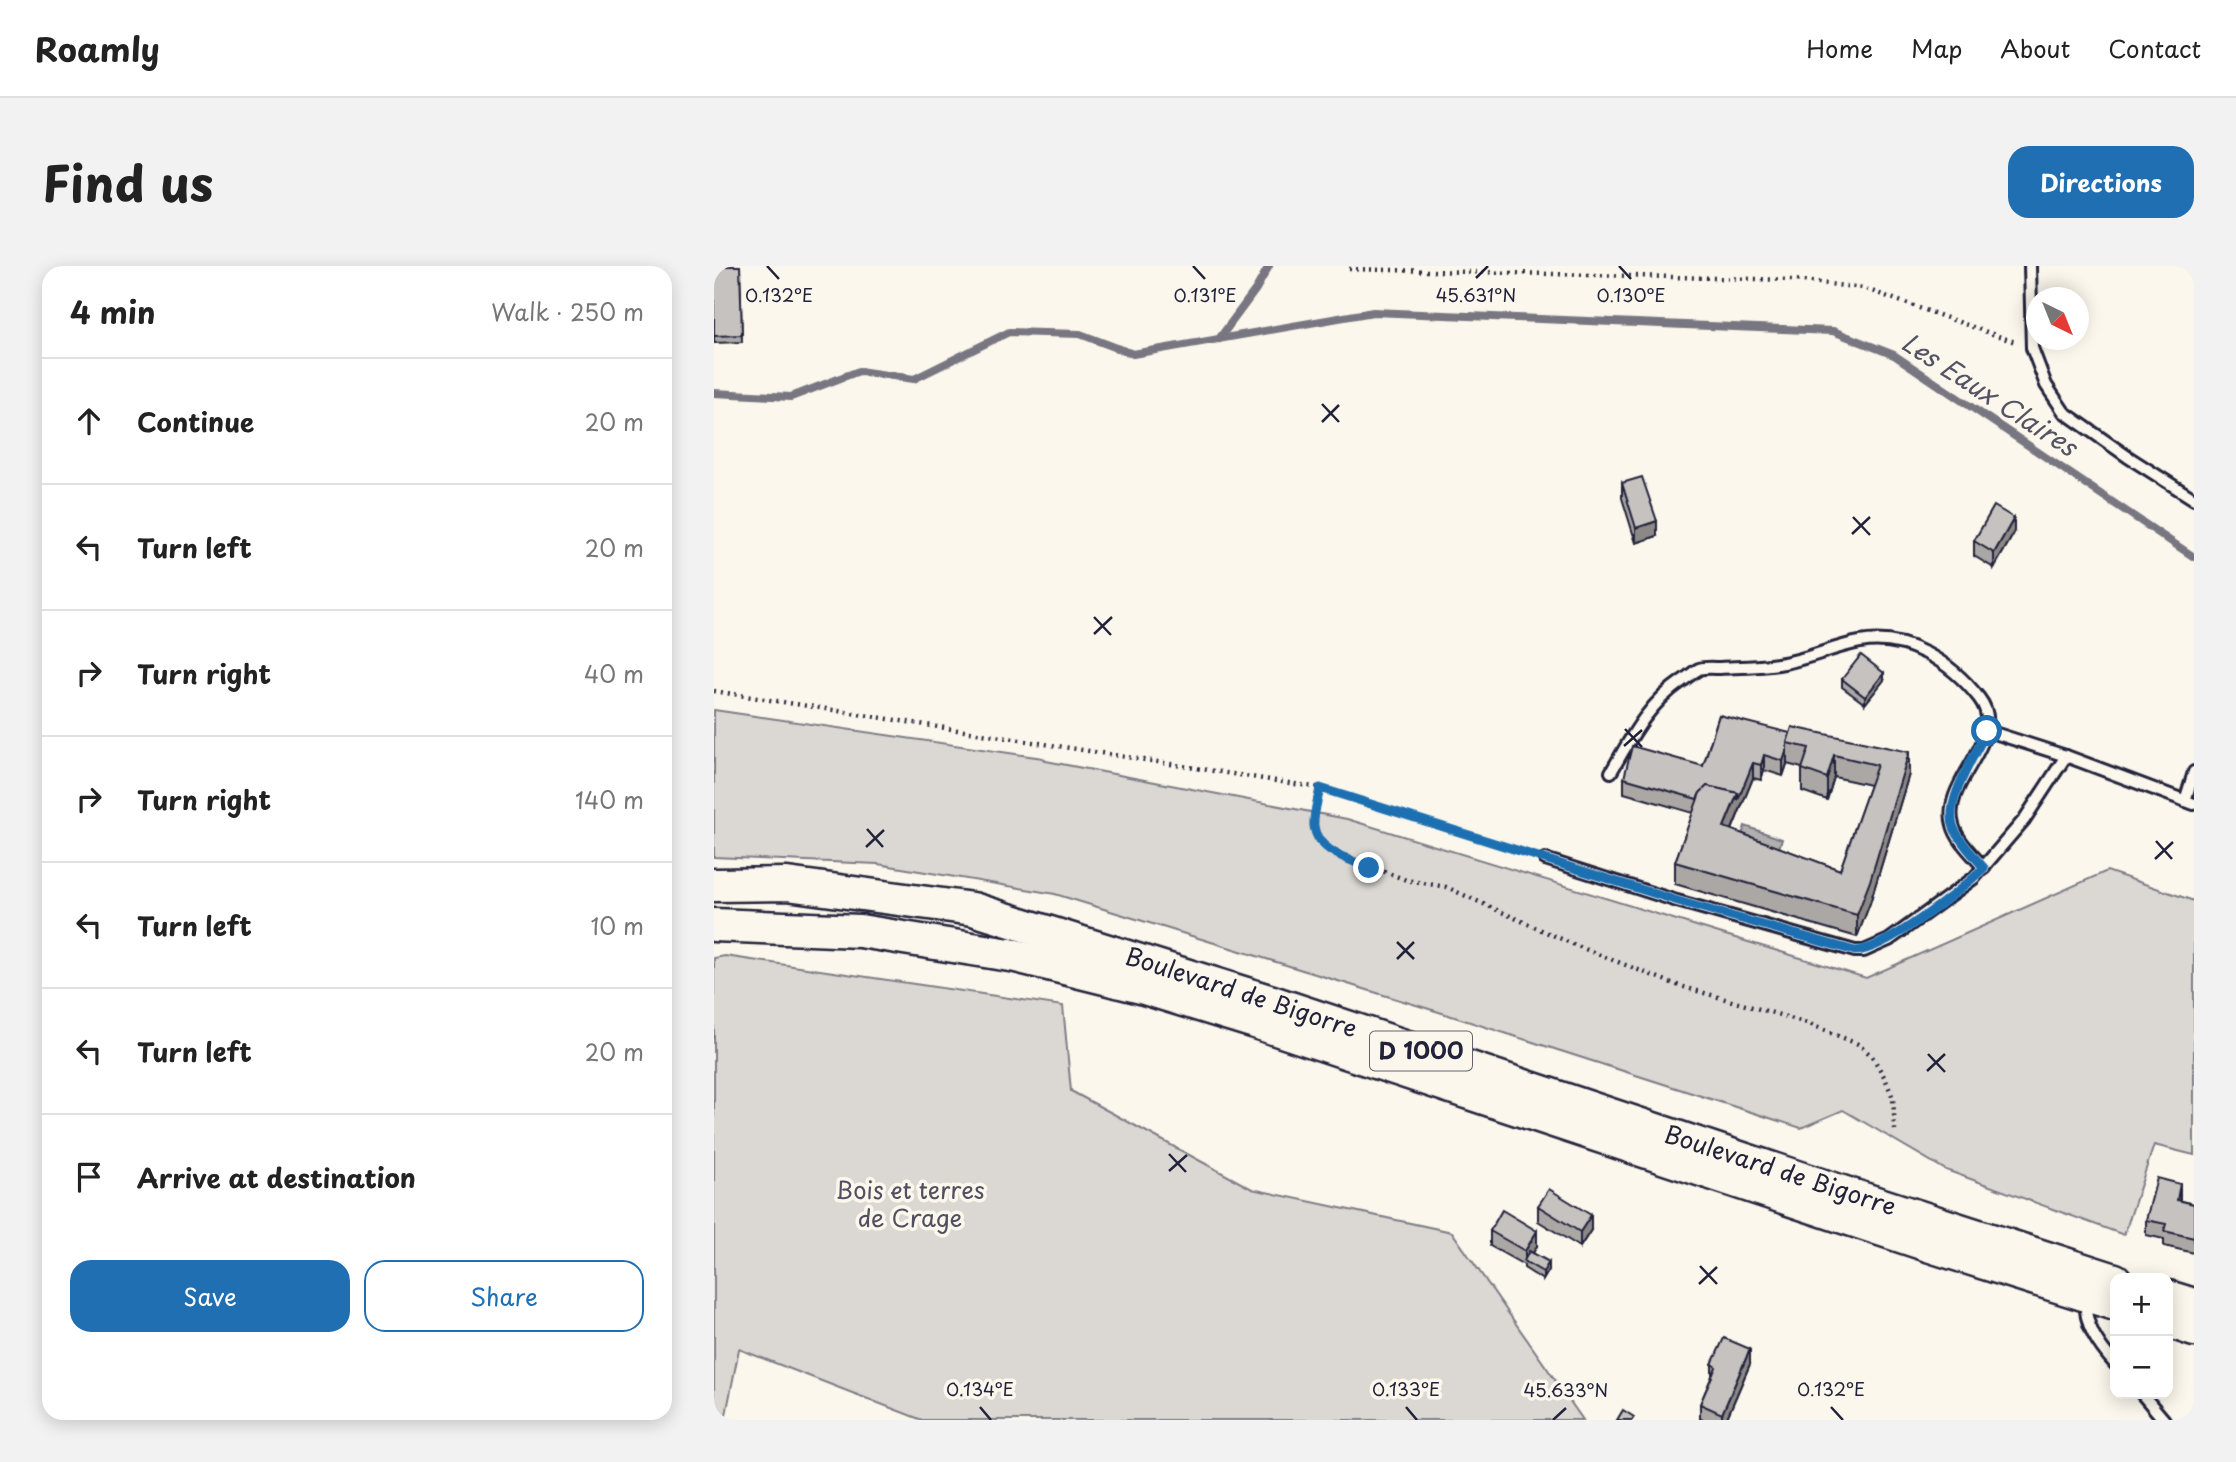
<!DOCTYPE html>
<html lang="en">
<head>
<meta charset="utf-8">
<style>
	body { margin:0; font-family:"Playpen Sans",sans-serif; background:#f2f2f2; color:#222 }
	.controls { position:absolute; right:21px; bottom:21px; display:grid; overflow:hidden; border-radius:14px; box-shadow:0 4px 18px #0003 }
	.controls button { width:63px; height:63px; display:grid; place-items:center; padding:0; border:0; border-bottom:2px solid #e0e0e0; background:#fff; color:#222; font:35px sans-serif }
	.compass { position:absolute; left:1312px; top:21px; width:63px; height:63px; border-radius:50%; background:#fff; box-shadow:0 4px 18px #0003; rotate:137deg }
	.stop { position:absolute; width:21px; height:21px; margin:-16px; border:5px solid #1f6fb2; border-radius:50%; background:#fff }
	.stop.end { background:#1f6fb2; border-color:#fff; box-shadow:0 2px 7px #0008 }
	.list { margin:0; padding:0; list-style:none }
	h2 { display:flex; justify-content:space-between; align-items:center; height:91px; margin:0; padding:0 28px; font-size:30px }
	h2 small { font-size:23px; font-weight:400; color:#767676 }
	.list li { display:grid; grid-template-columns:46px 1fr auto; gap:21px; align-items:center; box-sizing:border-box; height:126px; padding:0 28px; border-top:2px solid #e0e0e0 }
	.list b { display:block; font-size:26px; white-space:nowrap }
	.list em { font-size:23px; font-style:normal; color:#767676 }
	.actions { display:flex; gap:14px; padding:21px 28px }
	.actions a { flex:1; padding:16px 0; border:2px solid #1f6fb2; border-radius:21px; text-align:center; font-size:24px; color:#1f6fb2 }
	.actions .main { background:#1f6fb2; color:#fff }
	.icon { flex:none; width:38px; height:38px; fill:none; stroke:currentColor; stroke-width:2; stroke-linecap:round; stroke-linejoin:round }
	.map { position:relative; flex:none; width:1480px; height:1154px; overflow:hidden; border-radius:21px }
	header { display:flex; align-items:center; gap:42px; box-sizing:border-box; height:98px; padding:0 35px; background:#fff; border-bottom:2px solid #e0e0e0 }
	header strong { font-size:33px }
	nav { display:flex; gap:38px; margin-inline-start:auto; font-size:24px }
	.intro { display:flex; align-items:center; justify-content:space-between; box-sizing:border-box; height:168px; padding:0 42px }
	h1 { margin:0; font-size:49px }
	.button { padding:18px 32px; border-radius:21px; background:#1f6fb2; color:#fff; font-size:24px; font-weight:700 }
	main { display:flex; gap:42px; padding:0 42px }
	aside { flex:1; background:#fff; border-radius:21px; box-shadow:0 4px 18px #0003 }
	.map>svg:first-child { display:block }
	.green { fill:#dbd8d3; stroke:#7e7d87; stroke-width:2 }
	.water { fill:#b1aeb0; stroke:#787681; stroke-width:2 }
	.lines { fill:none; stroke-linecap:round; stroke-linejoin:round }
	.stream { stroke:#787681; stroke-width:8 }
	.lane-casing { stroke:#22223b; stroke-width:16 }
	.primary-casing { stroke:#22223b; stroke-width:37 }
	.path { stroke:#22223b; stroke-width:4.5; stroke-dasharray:2 5; stroke-linecap:butt }
	.lane { stroke:#fbf7ec; stroke-width:10 }
	.primary { stroke:#fbf7ec; stroke-width:32 }
	.wall { fill:#aaa7a5; stroke:#22223b; stroke-width:2; fill-rule:evenodd }
	.shaded-wall { fill:#8b8886; stroke:#22223b; stroke-width:2 }
	.building { fill:#c6c2c0; stroke:#22223b; stroke-width:2 }
	.route { stroke:#1f6fb2; stroke-width:9 }
	.ticks { fill:none; stroke:#22223b; stroke-width:2.5 }
	.labels { text-anchor:middle; stroke-width:7; stroke-linejoin:round; paint-order:stroke }
	.shield { fill:#fbf7ec; stroke:#636270; stroke-width:2 }
	.shield-label { font-size:23px; font-weight:bold; fill:#22223b }
	.street-label { font-size:24px; fill:#22223b; stroke:#fbf7ec }
	.park-label { font-size:24px; fill:#505061; stroke:#fbf7ec }
	.water-label { font-size:26px; font-style:italic; fill:#545364; stroke:#fbf7ec }
	.ticks-label { font-size:18px; text-anchor:middle; fill:#22223b; stroke:#fbf7ec; stroke-width:7; stroke-linejoin:round; paint-order:stroke }
</style>
</head>
<body>
<header>
<strong>Roamly</strong>
<nav><a>Home</a><a>Map</a><a>About</a><a>Contact</a></nav>
</header>
<div class="intro"><h1>Find us</h1><a class="button">Directions</a></div>
<main>
<aside>
<h2>4 min<small>Walk · 250 m</small></h2>
<ul class="list">
<li><svg class="icon" aria-label="ahead" viewBox="0 0 24 24"><path d="M12 20V5M6 11l6-6 6 6"/></svg><div><b>Continue</b></div><em>20 m</em></li>
<li><svg class="icon" aria-label="left" viewBox="0 0 24 24"><path d="M17 20v-9H6M10 6l-5 5 5 5"/></svg><div><b>Turn left</b></div><em>20 m</em></li>
<li><svg class="icon" aria-label="right" viewBox="0 0 24 24"><path d="M7 20v-9h11M14 6l5 5-5 5"/></svg><div><b>Turn right</b></div><em>40 m</em></li>
<li><svg class="icon" aria-label="right" viewBox="0 0 24 24"><path d="M7 20v-9h11M14 6l5 5-5 5"/></svg><div><b>Turn right</b></div><em>140 m</em></li>
<li><svg class="icon" aria-label="left" viewBox="0 0 24 24"><path d="M17 20v-9H6M10 6l-5 5 5 5"/></svg><div><b>Turn left</b></div><em>10 m</em></li>
<li><svg class="icon" aria-label="left" viewBox="0 0 24 24"><path d="M17 20v-9H6M10 6l-5 5 5 5"/></svg><div><b>Turn left</b></div><em>20 m</em></li>
<li><svg class="icon" aria-label="arrive" viewBox="0 0 24 24"><path d="M6 21V4h12l-3 4 3 4H6"/></svg><div><b>Arrive at destination</b></div></li>
</ul>
<div class="actions"><a class="main">Save</a><a>Share</a></div>
</aside>
<div class="map">
<svg width="1480" height="1154" viewBox="0 0 1480 1154">
	<rect width="100%" height="100%" fill="#fbf7ec"/>
	<filter id="ink" filterUnits="userSpaceOnUse"><feTurbulence type="fractalNoise" baseFrequency=".0143" numOctaves="2"/><feDisplacementMap in="SourceGraphic" scale="14" xChannelSelector="R" yChannelSelector="G"/><feConvolveMatrix kernelMatrix="1 2 1 2 8 2 1 2 1" color-interpolation-filters="sRGB"/></filter>
	<g filter="url(#ink)">
		<g class="green">
			<polygon points="0,444 329,492 332,495 633,553 1152,712 1393,605 1480,635 1480,889 1440,879 1410,969 1232,904 1129,844 1087,862 725,746 341,628 164,598 0,591"/>
			<polygon points="11,690 349,740 357,825 538,923 738,966 869,1154 208,1154 25,1083 11,1154 0,1154 0,692"/>
		</g>
		<polygon class="water" points="1031,560 1068,573 1062,591 1025,578"/>
		<g class="lines">
			<g class="stream">
				<polyline points="505,73 542,23 555,0"/>
				<polyline points="0,127 77,131 145,105 200,113 295,66 366,68 419,88 659,46 1119,65 1180,89 1480,291"/>
			</g>
			<g class="lane-casing">
				<g id="lane">
					<polyline points="1316,0 1318,82 1332,119 1350,146 1414,191 1480,233"/>
					<polyline points="1274,465 1352,490 1480,538"/>
					<path d="M897 506C917 472 934 438 968 415 973 412 979 406 985 403 991 401 1000 402 1006 402 1025 401 1045 401 1064 398 1093 394 1118 381 1146 376 1193 368 1237 396 1265 432 1297 473 1226 515 1239 559 1243 575 1260 590 1270 602"/>
					<polyline points="1471,535 1480,506"/>
					<polyline points="831,593 963,635 1141,685 1150,685 1175,674 1260,612 1310,554 1352,490"/>
					<path d="M1372 1033C1369 1058 1385 1080 1401 1098"/>
					<polyline points="1428,1128 1450,1154"/>
				</g>
			</g>
			<g class="primary-casing">
				<g id="primary">
					<polyline points="0,619 73,618 259,643 558,736 1137,929 1401,1014"/>
					<polyline points="0,659 146,665 302,690 427,721 541,756 1223,982 1401,1038"/>
					<polyline points="1454,1031 1480,1039"/>
					<polyline points="1454,1055 1480,1064"/>
				</g>
			</g>
			<g class="path">
				<polyline points="635,3 1080,14 1149,22 1301,76"/>
				<polyline points="0,425 606,522 814,588"/>
				<polyline points="606,522 600,559 603,569 615,584 692,614 732,621 863,680 963,719 1093,757 1144,778 1158,790 1171,812 1179,832 1181,864"/>
			</g>
			<use href="#lane" class="lane"/>
			<use href="#primary" class="primary"/>
		</g>
		<g class="wall">
			<polygon points="0,0 26,0 28,76 0,77"/>
			<polygon points="908,217 943,270 922,277 908,232"/>
			<polygon points="1300,267 1280,302 1260,290 1260,275"/>
			<polygon points="1128,413 1170,414 1151,438 1128,421"/>
			<path d="M1005 449 1195 508 1156 637 1143 671 961 618V596L979 547 910 527V512L989 500ZM1073 498 1088 502V525L1113 534 1120 511 1156 519 1126 604 1018 564 1039 512 1047 514 1050 504 1069 510Z"/>
			<polygon points="1466,933 1466,935 1480,938 1480,987 1450,980 1450,973 1432,969 1432,954"/>
			<polygon points="824,940 877,964 866,981 824,955"/>
			<polygon points="776,965 823,980 819,987 835,1004 829,1014 810,1002 810,999 776,980"/>
			<polygon points="998,1098 1036,1098 1012,1154 989,1154 986,1153 986,1138 998,1110"/>
		</g>
		<g class="shaded-wall">
			<polygon points="1300,252 1300,267 1280,302 1280,287"/>
			<polygon points="943,255 943,270 922,277 922,262"/>
			<polygon points="1170,407 1170,414 1151,438 1151,431"/>
			<polygon points="1073,483 1073,498 1069,510 1069,495"/>
			<polygon points="1195,486 1195,508 1156,637 1143,671 1143,649"/>
			<polygon points="1050,489 1050,504 1047,514 1047,499"/>
			<polygon points="1120,489 1120,511 1113,534 1113,512"/>
			<polygon points="1039,497 1039,512 1010,583 1010,561 1024,527"/>
			<polygon points="1466,918 1466,933 1463,949 1463,934"/>
			<polygon points="877,949 877,964 866,981 866,966"/>
			<polygon points="823,965 823,980 813,997 811,996 811,985"/>
			<polygon points="835,996 835,1004 829,1014 829,1006"/>
			<polygon points="1036,1083 1036,1098 1012,1154 1008,1154 1008,1148"/>
		</g>
		<g class="building">
			<polygon points="0,0 26,0 28,69 0,70"/>
			<polygon points="928,211 943,255 922,262 908,217"/>
			<polygon points="1280,240 1300,252 1280,287 1260,275"/>
			<polygon points="1147,389 1170,407 1151,431 1128,413"/>
			<polygon points="1005,449 1076,467 1073,477 1073,483 1069,495 1050,489 1047,499 1039,497 1024,534 1024,527 993,520 986,527 983,533 910,512 918,480 989,500"/>
			<polygon points="1078,461 1195,486 1156,615 1143,649 961,596 986,527 993,520 1024,527 1010,561 1126,604 1163,499 1120,489 1113,512 1088,503 1095,482 1073,477"/>
			<polygon points="1443,912 1466,918 1463,934 1480,938 1480,972 1450,965 1452,958 1432,954"/>
			<polygon points="835,923 877,949 866,966 824,940"/>
			<polygon points="788,944 823,965 811,985 776,965"/>
			<polygon points="815,985 835,996 829,1006 810,995"/>
			<polygon points="1010,1072 1036,1083 1008,1148 986,1138 1002,1101 998,1098"/>
			<polygon points="909,1144 920,1151 918,1154 903,1154"/>
		</g>
	</g>
	<g class="lines" filter="url(#ink)">
		<path class="route" d="M655 602C636 593 603 586 600 560 599 548 604 534 606 522L964 635 1141 685C1172 684 1246 625 1270 602 1259 589 1247 577 1240 562 1229 537 1262 487 1273 465"/>
	</g>
	<path class="ticks" d="M53 0 65 13M479 0 491 13M905 0 917 13M762 12 774 0M608 138 625 156M608 156 625 139M1139 251 1156 269M1138 268 1156 251M380 351 397 369M380 368 398 351M911 463 928 481M910 480 928 464M153 563 169 581M1442 575 1458 593M152 581 170 564M1441 593 1459 576M683 676 700 693M683 693 700 676M1214 788 1231 806M1213 805 1231 788M455 888 472 906M455 905 473 889M986 1000 1003 1018M985 1018 1003 1001M266 1141 277 1154M692 1141 703 1154M1117 1141 1129 1154M839 1154 852 1142"/>
	<g class="labels">
		<rect class="shield" x="656" y="765.5" width="102" height="39" rx="5"/>
		<g class="shield-label">
			<text x="707" y="793">D 1000</text>
		</g>
		<g class="street-label">
			<text transform="translate(527 727) rotate(18)" y="8">Boulevard de Bigorre</text>
			<text transform="translate(1066 905) rotate(18)" y="8">Boulevard de Bigorre</text>
		</g>
		<g class="park-label">
			<text x="196" y="933">Bois et terres<tspan x="196" dy="28">de Crage</tspan></text>
		</g>
		<g class="water-label">
			<text transform="translate(1275 129) rotate(33)" y="9">Les Eaux Claires</text>
		</g>
	</g>
	<g class="ticks-label">
		<text x="762" y="36">45.631°N</text>
		<text x="65" y="36">0.132°E</text>
		<text x="491" y="36">0.131°E</text>
		<text x="917" y="36">0.130°E</text>
		<text x="266" y="1130">0.134°E</text>
		<text x="692" y="1130">0.133°E</text>
		<text x="1117" y="1130">0.132°E</text>
		<text x="852" y="1131">45.633°N</text>
	</g>
</svg>
<div class="controls">
<button>+</button>
<button>−</button>
</div>
<svg class="compass" viewBox="-18 -18 36 36"><path d="M0-13l5 13h-10z" fill="#e53935"/><path d="M0 13l5-13h-10z" fill="#767676"/></svg>
<div class="stop" style="left:1273px;top:465px"></div>
<div class="stop end" style="left:655px;top:602px"></div>
</div>
</main>
</body>
</html>
